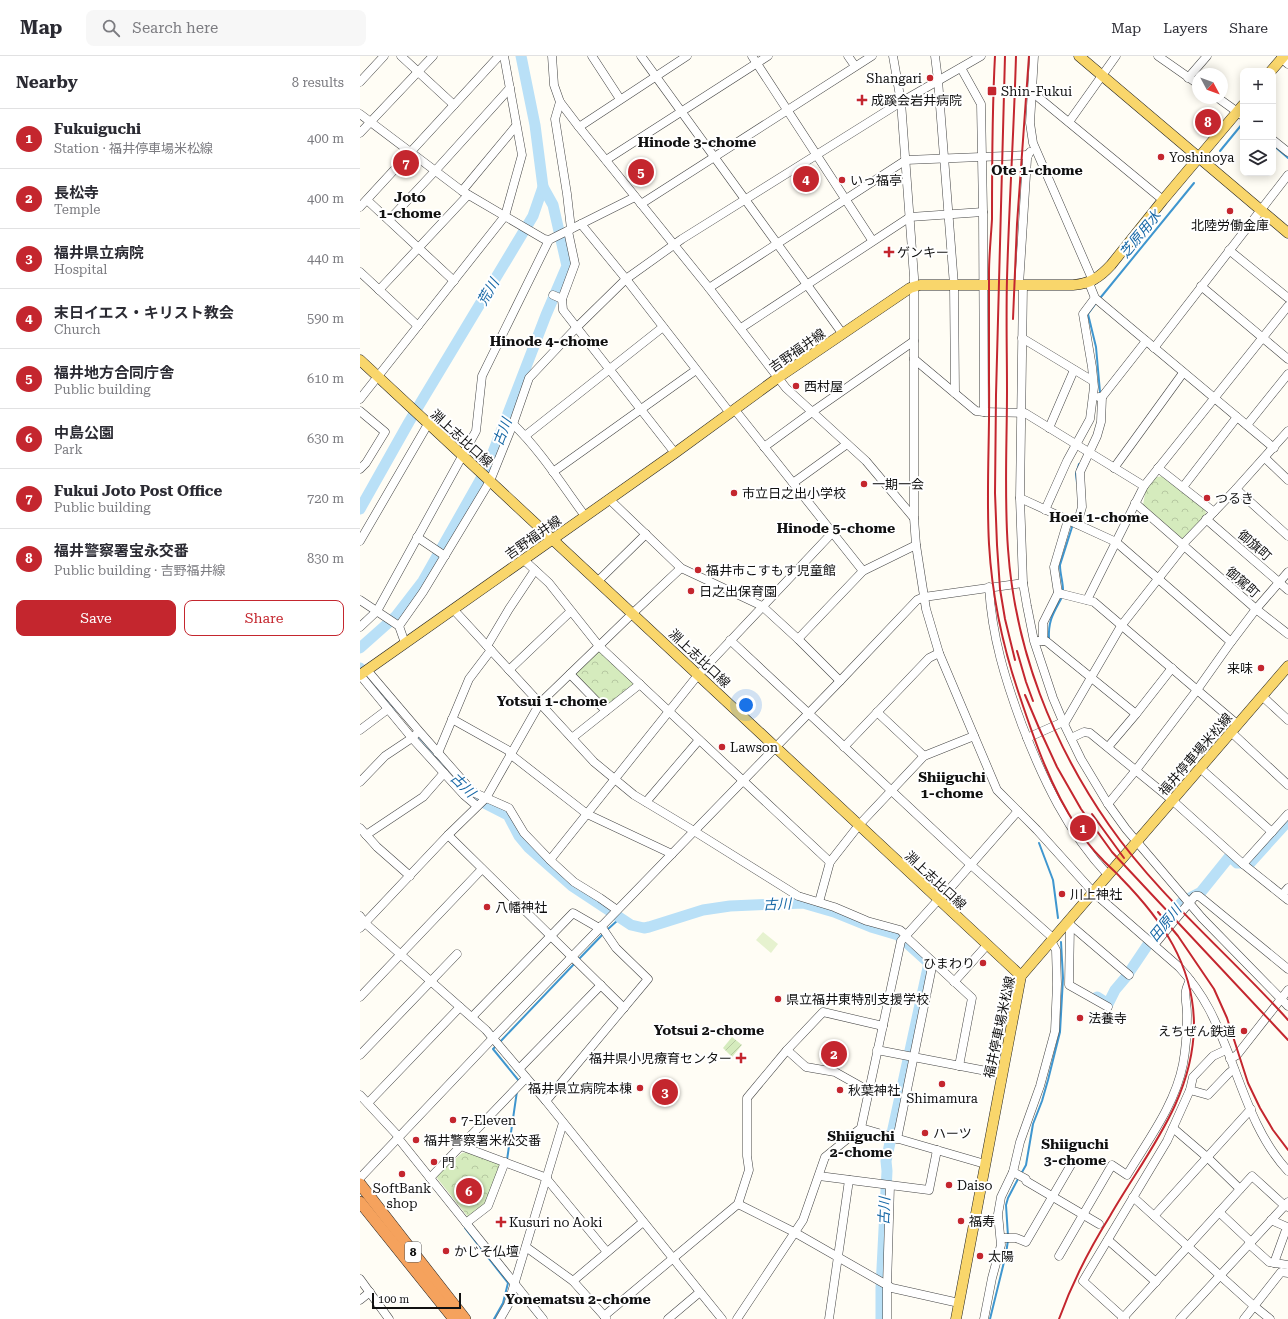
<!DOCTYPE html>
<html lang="en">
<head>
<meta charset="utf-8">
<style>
	body { margin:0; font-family:"Roboto Serif","Noto Sans JP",serif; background:#f7f7f7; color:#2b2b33 }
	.controls { position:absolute; right:12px; top:12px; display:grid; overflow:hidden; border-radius:8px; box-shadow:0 2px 10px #0003 }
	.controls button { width:36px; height:36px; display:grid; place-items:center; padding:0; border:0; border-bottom:1px solid #e1e1e2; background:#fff; color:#2b2b33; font:20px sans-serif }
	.compass { position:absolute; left:832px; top:12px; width:36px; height:36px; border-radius:50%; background:#fff; box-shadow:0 2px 10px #0003; rotate:131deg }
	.scale { position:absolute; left:12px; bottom:10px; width:89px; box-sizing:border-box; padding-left:4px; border:2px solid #111; border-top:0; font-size:11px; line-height:14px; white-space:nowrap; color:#111; -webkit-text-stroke:3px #fff; paint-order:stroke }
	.you { position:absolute; left:386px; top:649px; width:14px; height:14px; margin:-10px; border:3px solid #fff; border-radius:50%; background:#1a73e8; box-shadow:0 0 0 6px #1a73e833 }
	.badge { display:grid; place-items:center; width:26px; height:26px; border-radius:50%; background:#c4262e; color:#fff; font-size:13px; font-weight:700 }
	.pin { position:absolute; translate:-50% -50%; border:2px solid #fff; box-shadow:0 1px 4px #0006 }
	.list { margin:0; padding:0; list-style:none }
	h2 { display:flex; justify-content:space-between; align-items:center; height:52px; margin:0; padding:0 16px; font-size:17px }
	h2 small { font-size:13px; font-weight:400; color:#7c7c81 }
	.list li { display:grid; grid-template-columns:26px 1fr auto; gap:12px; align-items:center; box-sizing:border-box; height:60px; padding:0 16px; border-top:1px solid #e1e1e2 }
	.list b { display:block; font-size:15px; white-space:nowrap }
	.list p { margin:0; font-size:13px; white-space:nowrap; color:#7c7c81 }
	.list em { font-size:13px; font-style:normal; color:#7c7c81 }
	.actions { display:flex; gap:8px; padding:12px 16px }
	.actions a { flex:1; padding:9px 0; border:1px solid #c4262e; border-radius:8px; text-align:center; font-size:14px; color:#c4262e }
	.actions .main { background:#c4262e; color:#fff }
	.icon { flex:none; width:22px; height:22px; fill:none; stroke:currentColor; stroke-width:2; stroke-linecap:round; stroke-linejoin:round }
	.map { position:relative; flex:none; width:928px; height:1263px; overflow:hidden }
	header { display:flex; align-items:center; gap:24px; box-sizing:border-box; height:56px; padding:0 20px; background:#fff; border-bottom:1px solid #e1e1e2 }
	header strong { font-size:19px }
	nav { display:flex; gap:22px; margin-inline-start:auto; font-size:14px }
	.search { width:280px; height:36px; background:#f7f7f7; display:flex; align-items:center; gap:10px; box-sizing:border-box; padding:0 14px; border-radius:8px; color:#7c7c81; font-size:15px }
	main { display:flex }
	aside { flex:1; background:#fff }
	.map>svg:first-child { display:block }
	.park { fill:url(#park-crowns) }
	.garden { fill:url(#garden-furrows) }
	.pitch { fill:#e6f2cf }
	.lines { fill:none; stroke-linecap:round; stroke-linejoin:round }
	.stream { stroke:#3f96cf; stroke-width:2 }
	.river { stroke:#b9e0f7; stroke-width:11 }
	.minor-casing { stroke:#444; stroke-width:9 }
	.major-casing { stroke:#222; stroke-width:11 }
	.highway-casing { stroke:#222; stroke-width:12 }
	.minor { stroke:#fff; stroke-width:8 }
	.major { stroke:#f9d66b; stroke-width:10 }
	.highway { stroke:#f5a25d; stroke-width:11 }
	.rail { stroke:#c4262e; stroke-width:2 }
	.poi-dot { fill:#c4262e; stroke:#fff; stroke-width:1.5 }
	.labels { text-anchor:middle; stroke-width:4; stroke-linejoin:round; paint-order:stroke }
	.shield { fill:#fff; stroke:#585858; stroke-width:1 }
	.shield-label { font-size:12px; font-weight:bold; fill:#111 }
	.poi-label { font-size:13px; fill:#111; stroke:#fff; text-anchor:start }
	.street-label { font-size:13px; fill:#111; stroke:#fff }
	.neighbourhood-label { font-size:14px; font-weight:bold; fill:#111; stroke:#fff }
	.water-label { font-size:14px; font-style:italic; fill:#1768a6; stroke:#fff }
</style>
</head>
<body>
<header>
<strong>Map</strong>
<div class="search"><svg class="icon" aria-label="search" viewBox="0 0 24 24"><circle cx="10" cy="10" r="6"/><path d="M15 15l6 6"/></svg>Search here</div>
<nav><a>Map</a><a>Layers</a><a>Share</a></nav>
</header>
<main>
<aside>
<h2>Nearby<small>8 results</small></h2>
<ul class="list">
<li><span class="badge">1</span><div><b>Fukuiguchi</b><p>Station · 福井停車場米松線</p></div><em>400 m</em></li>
<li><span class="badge">2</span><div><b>長松寺</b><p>Temple</p></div><em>400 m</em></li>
<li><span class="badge">3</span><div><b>福井県立病院</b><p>Hospital</p></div><em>440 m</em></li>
<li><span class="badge">4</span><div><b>末日イエス・キリスト教会</b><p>Church</p></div><em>590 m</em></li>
<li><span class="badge">5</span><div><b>福井地方合同庁舎</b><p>Public building</p></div><em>610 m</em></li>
<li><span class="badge">6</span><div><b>中島公園</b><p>Park</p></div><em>630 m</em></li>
<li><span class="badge">7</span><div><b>Fukui Joto Post Office</b><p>Public building</p></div><em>720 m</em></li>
<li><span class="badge">8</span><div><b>福井警察署宝永交番</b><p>Public building · 吉野福井線</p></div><em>830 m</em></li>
</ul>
<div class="actions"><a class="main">Save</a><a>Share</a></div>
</aside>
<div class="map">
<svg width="928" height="1263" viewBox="0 0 928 1263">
	<defs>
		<pattern id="park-crowns" width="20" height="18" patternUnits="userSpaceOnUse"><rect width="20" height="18" fill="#d5ebbd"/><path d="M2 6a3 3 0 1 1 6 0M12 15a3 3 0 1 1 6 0" fill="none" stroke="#b6c8a1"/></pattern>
		<pattern id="garden-furrows" width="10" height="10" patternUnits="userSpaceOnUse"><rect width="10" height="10" fill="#d5ebbd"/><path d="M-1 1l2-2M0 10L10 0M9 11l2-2" fill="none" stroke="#b6c8a1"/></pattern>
	</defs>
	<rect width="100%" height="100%" fill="#fffdf5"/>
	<g class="park">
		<polygon points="804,420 845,453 846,458 824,482 818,482 783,449 786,432 796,421"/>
		<polygon points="239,590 280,628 246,655 210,618"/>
		<polygon points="107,1096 142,1108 127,1148 108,1161 77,1122 78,1118 102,1097"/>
	</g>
	<polygon class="garden" points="372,981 382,989 372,1001 363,992"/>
	<polygon class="pitch" points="403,876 418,888 411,897 396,884"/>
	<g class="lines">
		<g class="stream">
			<polyline points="913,89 928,102"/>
			<polyline points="860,95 883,67"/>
			<polyline points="741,241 834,127"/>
			<polyline points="736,247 728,258 736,291 740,336"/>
			<polyline points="717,427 716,418 719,408"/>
			<path d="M703 534C703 526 700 518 700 509L713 468"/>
			<path d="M689 583C688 565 693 558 701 543"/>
			<polyline points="679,787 693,824 698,862"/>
			<polyline points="247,874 259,863"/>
			<polyline points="218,904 244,877"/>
			<polyline points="139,987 215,907"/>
			<polyline points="136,990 133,993 159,1025"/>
			<polyline points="147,1104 157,1035"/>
			<polyline points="661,1118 666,1109 673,1068 682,1045 688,1024 700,976 703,922 701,886"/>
			<polyline points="107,1171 105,1172 148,1227 143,1247 134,1263"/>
			<polyline points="648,1180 646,1149 648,1142 659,1121"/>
			<polyline points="630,1263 646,1198 648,1184"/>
		</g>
		<g class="river">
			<polyline points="0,453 49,366 173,160 183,131 175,69 161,0"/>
			<polyline points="0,592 36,560 63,525 127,412 186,259 207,210 193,149 183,131"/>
			<polyline points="0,612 33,650"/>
			<polyline points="57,679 109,739 148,759 159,780 169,792 212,830 271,869 284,872 289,871 343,854 370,850 443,847 474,856 511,871 538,879 569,907 526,1105 527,1115 521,1232 521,1263"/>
			<polyline points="737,941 748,948 755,934 766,921 795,878 822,846 841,836 870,800 877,807 890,807 928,765"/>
		</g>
		<g class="minor-casing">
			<g id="minor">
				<polyline points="41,0 94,49"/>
				<polyline points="192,0 194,29 200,46 219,71 349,232 426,332 506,405 554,462"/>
				<polyline points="232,0 260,43"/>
				<polyline points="281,0 482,277"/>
				<polyline points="392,0 512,184"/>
				<polyline points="488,0 495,10"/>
				<path d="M533 0 541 46 554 221V462L556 489 566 553 579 597 637 734 677 774 733 836 819 911C831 924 841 938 849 953 877 1006 887 1071 928 1115"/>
				<polyline points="575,0 578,24 594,229 595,337"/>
				<polyline points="674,0 670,67 673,87 733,225"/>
				<polyline points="798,0 838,28"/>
				<polyline points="921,2 928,8"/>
				<polyline points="828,22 847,0"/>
				<polyline points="0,26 24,0"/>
				<polyline points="672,36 803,144"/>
				<polyline points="858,42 883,60"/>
				<polyline points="200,46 195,63 207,138 211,173"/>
				<polyline points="0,58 102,135 184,183 189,184"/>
				<polyline points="709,66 756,0"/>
				<polyline points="219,71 327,0"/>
				<polyline points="0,77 73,0"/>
				<polyline points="913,84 928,96"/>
				<polyline points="246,104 408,0"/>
				<polyline points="102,135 156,70"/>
				<polyline points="7,144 94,225"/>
				<polyline points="281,148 512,0"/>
				<polyline points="0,151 139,0"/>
				<polyline points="29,164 75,115 150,32"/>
				<polyline points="221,168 266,223 370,357"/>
				<polyline points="208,175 215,208 202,243 203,254 315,397"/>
				<polyline points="869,194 928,242"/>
				<polyline points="0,216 58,270"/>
				<polyline points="729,227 735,242 914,392"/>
				<polyline points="659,229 667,103 668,99 670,96"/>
				<polyline points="663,229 660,442 663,527 667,550 674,585 693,642 704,668 721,703 748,748 766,773 842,862 928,950"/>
				<polyline points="841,230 928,303"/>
				<polyline points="349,232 546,104 668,99"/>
				<polyline points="19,234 108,139"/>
				<polyline points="193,239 202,243"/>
				<polyline points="381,272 550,161 623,156"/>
				<polyline points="662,282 733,325"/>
				<polyline points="794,292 928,119"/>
				<polyline points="554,303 616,355 624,356 623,156 621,48 601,12"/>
				<polyline points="739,341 742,341 786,285"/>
				<polyline points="0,343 145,160 162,99 144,0"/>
				<polyline points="375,354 503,515"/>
				<polyline points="0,355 25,376 6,407 0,413"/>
				<polyline points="624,356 665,357 784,430"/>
				<path d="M153 368C181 395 202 429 225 460"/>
				<polyline points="887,369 928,318"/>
				<polyline points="689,372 714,314"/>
				<polyline points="165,380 303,271"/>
				<polyline points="404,391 452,356 554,285"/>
				<polyline points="905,402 928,424"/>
				<polyline points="754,412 823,317"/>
				<polyline points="798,412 854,456"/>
				<polyline points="193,416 336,314"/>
				<polyline points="433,427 487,388"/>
				<polyline points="823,431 877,361"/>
				<polyline points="876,433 928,480"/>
				<polyline points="660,442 756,486 871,586"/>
				<polyline points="249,443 321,512 402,550 438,583 480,625"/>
				<polyline points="775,447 896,553 928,578"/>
				<polyline points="685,454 707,405 730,363 734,331 732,311 723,258 735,242"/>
				<polyline points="846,463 928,534"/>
				<polyline points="717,468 722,451 720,416 737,380 741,366 742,341"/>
				<polyline points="57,481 85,500"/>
				<polyline points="0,485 68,368"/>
				<polyline points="164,504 189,527 239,590 470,806"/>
				<polyline points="238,525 286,478"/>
				<path d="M629 531C632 581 645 623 662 669 683 724 708 776 748 819"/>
				<polyline points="698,537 694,511 708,464"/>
				<polyline points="0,544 39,570 45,587"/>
				<polyline points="727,544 784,430 928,250"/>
				<polyline points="93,553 234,706 274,739 334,775 438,840 474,851 507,865 540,874 546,879"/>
				<polyline points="39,570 63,536 130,425 153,368 169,322 217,271 266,223 322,183 541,46 621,0"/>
				<polyline points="0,571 17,555 116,375 122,320 189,184 275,141"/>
				<polyline points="438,583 503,515 556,489"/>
				<polyline points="370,584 611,809 693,882"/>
				<polyline points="678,585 686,585 776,658"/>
				<polyline points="683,585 683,567 698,537 734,546 877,668"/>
				<polyline points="127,590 149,553 175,514"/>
				<polyline points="7,614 59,675 111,734 115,737 149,752 164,777 190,804 214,826 240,842 257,854"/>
				<polyline points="149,614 211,555"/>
				<polyline points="210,618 246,655"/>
				<polyline points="0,619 52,682 104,739 117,750"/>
				<polyline points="902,640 928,664"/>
				<polyline points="517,656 564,700"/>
				<polyline points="92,663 151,696"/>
				<polyline points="704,668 761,570 824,490 825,486 876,433 928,375"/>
				<polyline points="0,674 28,653"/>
				<polyline points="871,676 928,729"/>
				<polyline points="212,682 280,628"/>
				<polyline points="667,682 703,666"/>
				<polyline points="711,682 724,676 730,677 812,744 883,808 928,844"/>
				<polyline points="484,691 569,602 579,597"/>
				<polyline points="748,691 776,658 812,612"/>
				<polyline points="78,697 109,623 131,594"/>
				<polyline points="150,698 227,758 312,798"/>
				<polyline points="840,712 912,776"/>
				<polyline points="0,726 25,700 52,682 55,679"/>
				<polyline points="286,746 339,684"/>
				<polyline points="748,748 776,714 837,634 871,586 896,553 928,516"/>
				<polyline points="0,772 17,791 50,820"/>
				<polyline points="6,779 63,741 84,717"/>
				<polyline points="88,779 264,952"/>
				<polyline points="190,804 338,619 473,476"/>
				<polyline points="883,808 928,758"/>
				<polyline points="922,839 928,832"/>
				<polyline points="579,845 658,755"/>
				<polyline points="459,846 470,806 499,769 564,700 614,680"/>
				<polyline points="0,860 5,867 126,974 186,1045 362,1263"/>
				<polyline points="708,867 769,919"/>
				<polyline points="710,869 709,929 748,951"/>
				<polyline points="0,872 88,779 126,742 180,647 273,557 321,512"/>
				<polyline points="545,880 612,942 599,1010"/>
				<polyline points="794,889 829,847 835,840 839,840 928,913"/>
				<polyline points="594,926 627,889"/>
				<polyline points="0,941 122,813"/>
				<polyline points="112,961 213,857 239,872"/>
				<polyline points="427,994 446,1011 475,1016 509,1035"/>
				<polyline points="517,994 642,1018"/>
				<polyline points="0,999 97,898"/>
				<polyline points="870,1003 877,999 928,934"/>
				<polyline points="159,1013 241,929"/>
				<polyline points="830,1034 848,1039 869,1017 874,1013"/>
				<polyline points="0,1039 39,1081"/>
				<polyline points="186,1045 288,923 256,892 241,870"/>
				<polyline points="8,1047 100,951"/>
				<polyline points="501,1072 625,1108"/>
				<polyline points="813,1072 848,1102 880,1133"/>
				<polyline points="38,1082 183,1263"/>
				<polyline points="537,1083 573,906"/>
				<polyline points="101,1090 187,1122"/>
				<polyline points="653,1116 666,1123 666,1125 739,1168"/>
				<polyline points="459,1120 569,1134 577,1094"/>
				<polyline points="0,1122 133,982 480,625 557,544 564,541 663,527"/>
				<polyline points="70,1122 166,1022"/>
				<polyline points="186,1122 247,1196"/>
				<polyline points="773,1141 894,1250 910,1263"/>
				<polyline points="378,1148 434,1176 532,1232 599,1247"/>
				<polyline points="859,1156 891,1186"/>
				<polyline points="794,1160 891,1053"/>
				<polyline points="911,1164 927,1171 914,1207"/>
				<polyline points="106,1167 128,1150 145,1106"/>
				<polyline points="641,1182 656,1182 666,1186 712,1107"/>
				<polyline points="748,1184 796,1226"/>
				<polyline points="889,1188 909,1206 928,1209"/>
				<polyline points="166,1191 213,1225 246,1262"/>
				<path d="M699 1200 752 1109 767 1119C788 1084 815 1049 823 1008 826 992 827 975 827 959 827 942 822 940 830 924"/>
				<polyline points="0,1223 29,1263"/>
				<polyline points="213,1225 283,1166"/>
				<polyline points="0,1244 10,1236"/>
				<polyline points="244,1260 378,1148 389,1114 387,1100 387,1042 427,994 463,956 523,970"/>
				<polyline points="140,1263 148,1249 203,1067"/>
				<polyline points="308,1263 340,1236"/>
				<polyline points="377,1263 443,1164 465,1101 501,1072 541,885 578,844"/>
				<polyline points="469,1263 489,1124"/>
				<polyline points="527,1263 527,1230 530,1130"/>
				<polyline points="624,1263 632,1222 641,1189 638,1158 641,1141 653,1116 660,1086 680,1030 695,975 697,928 696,894 691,885"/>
				<polyline points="762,1263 892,1120 925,1150 928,1151"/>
				<polyline points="765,1263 723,1225 807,1085 830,1034 833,1021 853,1000 866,994"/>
				<polyline points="820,1263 928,1146"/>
				<polyline points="884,1263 921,1216 928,1217"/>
			</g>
		</g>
		<g class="major-casing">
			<g id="major">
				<polyline points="719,0 928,177"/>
				<polyline points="911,15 924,0"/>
				<polyline points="0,304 661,920"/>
				<path d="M0 619 315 397 419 321 550 232 560 229H713C730 228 740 221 751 209L803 144 883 49"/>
				<polyline points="596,1263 661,920 928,610"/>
			</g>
		</g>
		<g class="highway-casing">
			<g id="highway">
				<polyline points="0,1128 105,1263"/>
				<polyline points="0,1146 94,1263"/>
			</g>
		</g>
		<use href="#minor" class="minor"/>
		<use href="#major" class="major"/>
		<use href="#highway" class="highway"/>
		<g class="rail">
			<path d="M635 0C632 54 632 109 632 163 631 181 629 199 629 217 629 253 629 289 629 326 630 380 626 434 629 488 632 540 643 592 660 641 675 686 691 732 717 771 724 783 733 794 742 803 748 810 755 815 761 822 802 864 834 909 834 970 833 1044 785 1099 750 1160 730 1192 712 1227 699 1263"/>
			<polyline points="645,0 636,339 635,437 637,489 640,533 645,563 655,604"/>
			<path d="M656 0C654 74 649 148 647 223 646 260 647 297 647 334 647 387 644 440 648 493 655 593 692 687 749 769 799 841 870 899 928 964"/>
			<polyline points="653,263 657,168 669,0"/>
			<polyline points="657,595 666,626 673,645"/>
			<polyline points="665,639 679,672 697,711 721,753 752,796 928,984"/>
			<polyline points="732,758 764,802"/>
			<polyline points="798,856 818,880 854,933 867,962 888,1027 900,1052 913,1074 928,1094"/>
		</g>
	</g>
	<g class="poi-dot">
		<circle cx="570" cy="22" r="4"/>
		<rect x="627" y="30" width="10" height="10" rx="2"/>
		<path d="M500 38h4v4h4v4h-4v4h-4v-4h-4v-4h4z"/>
		<circle cx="801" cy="101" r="4"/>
		<circle cx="482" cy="124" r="4"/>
		<circle cx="870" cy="155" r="4"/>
		<path d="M527 190h4v4h4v4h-4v4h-4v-4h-4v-4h4z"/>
		<circle cx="436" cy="330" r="4"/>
		<circle cx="504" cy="428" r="4"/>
		<circle cx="374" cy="437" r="4"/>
		<circle cx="847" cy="442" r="4"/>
		<circle cx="338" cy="514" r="4"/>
		<circle cx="331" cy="535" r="4"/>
		<circle cx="901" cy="612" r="4"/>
		<circle cx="362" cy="691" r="4"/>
		<circle cx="702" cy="838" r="4"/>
		<circle cx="127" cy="851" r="4"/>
		<circle cx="623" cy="907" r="4"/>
		<circle cx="418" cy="943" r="4"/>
		<circle cx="720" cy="962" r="4"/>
		<circle cx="884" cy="975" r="4"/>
		<path d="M379 996h4v4h4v4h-4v4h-4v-4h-4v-4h4z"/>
		<circle cx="582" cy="1028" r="4"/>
		<circle cx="280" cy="1032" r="4"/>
		<circle cx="480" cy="1034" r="4"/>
		<circle cx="93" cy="1064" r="4"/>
		<circle cx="565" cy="1077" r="4"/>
		<circle cx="56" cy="1084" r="4"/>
		<circle cx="74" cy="1106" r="4"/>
		<circle cx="42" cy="1118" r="4"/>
		<circle cx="589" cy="1129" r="4"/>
		<circle cx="601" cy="1165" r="4"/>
		<path d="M139 1160h4v4h4v4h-4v4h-4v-4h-4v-4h4z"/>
		<circle cx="86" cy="1195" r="4"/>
		<circle cx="620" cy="1200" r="4"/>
	</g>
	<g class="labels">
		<rect class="shield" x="45" y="1186" width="16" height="20" rx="3"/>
		<g class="shield-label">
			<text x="53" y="1200">8</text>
		</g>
		<g class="poi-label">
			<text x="562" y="27" text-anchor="end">Shangari</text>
			<text x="641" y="40">Shin-Fukui</text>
			<text x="511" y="49">成蹊会岩井病院</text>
			<text x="809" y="106">Yoshinoya</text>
			<text x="490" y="129">いっ福亭</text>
			<text x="870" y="174" text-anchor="middle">北陸労働金庫</text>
			<text x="537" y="201">ゲンキー</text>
			<text x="444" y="335">西村屋</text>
			<text x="512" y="433">一期一会</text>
			<text x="382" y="442">市立日之出小学校</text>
			<text x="855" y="447">つるき</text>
			<text x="346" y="519">福井市こすもす児童館</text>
			<text x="339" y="540">日之出保育園</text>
			<text x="893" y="617" text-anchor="end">来味</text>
			<text x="370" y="696">Lawson</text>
			<text x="710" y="843">川上神社</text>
			<text x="135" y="856">八幡神社</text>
			<text x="615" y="912" text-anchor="end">ひまわり</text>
			<text x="426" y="948">県立福井東特別支援学校</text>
			<text x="728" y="967">法養寺</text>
			<text x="876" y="980" text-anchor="end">えちぜん鉄道</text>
			<text x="372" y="1007" text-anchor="end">福井県小児療育センター</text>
			<text x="272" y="1037" text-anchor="end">福井県立病院本棟</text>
			<text x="488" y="1039">秋葉神社</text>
			<text x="582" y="1047" text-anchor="middle">Shimamura</text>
			<text x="101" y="1069">7-Eleven</text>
			<text x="573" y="1082">ハーツ</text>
			<text x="64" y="1089">福井警察署米松交番</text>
			<text x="82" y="1111">門</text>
			<text x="597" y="1134">Daiso</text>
			<text x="42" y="1137" text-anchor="middle">SoftBank<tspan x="42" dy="15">shop</tspan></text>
			<text x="609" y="1170">福寿</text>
			<text x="149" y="1171">Kusuri no Aoki</text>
			<text x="94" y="1200">かじそ仏壇</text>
			<text x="628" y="1205">太陽</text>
		</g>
		<g class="street-label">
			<text transform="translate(437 294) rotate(-35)" y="5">吉野福井線</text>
			<text transform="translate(102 382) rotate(42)" y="5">淵上志比口線</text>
			<text transform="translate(173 481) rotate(-35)" y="5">吉野福井線</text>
			<text transform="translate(895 489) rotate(41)" y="5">御旗町</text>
			<text transform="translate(883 526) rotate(41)" y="5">御駕町</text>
			<text transform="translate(340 602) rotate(43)" y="5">淵上志比口線</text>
			<text transform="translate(835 698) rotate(-49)" y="5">福井停車場米松線</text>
			<text transform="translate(576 824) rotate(43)" y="5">淵上志比口線</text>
			<text transform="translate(639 971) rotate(-78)" y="5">福井停車場米松線</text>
		</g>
		<g class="neighbourhood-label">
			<text x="337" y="91">Hinode 3-chome</text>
			<text x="677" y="119">Ote 1-chome</text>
			<text x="50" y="146">Joto<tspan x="50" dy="16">1-chome</tspan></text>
			<text x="189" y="290">Hinode 4-chome</text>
			<text x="739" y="466">Hoei 1-chome</text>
			<text x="476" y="477">Hinode 5-chome</text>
			<text x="192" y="650">Yotsui 1-chome</text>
			<text x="592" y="726">Shiiguchi<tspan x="592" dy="16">1-chome</tspan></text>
			<text x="349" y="979">Yotsui 2-chome</text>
			<text x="501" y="1085">Shiiguchi<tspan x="501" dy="16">2-chome</tspan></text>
			<text x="715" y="1093">Shiiguchi<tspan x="715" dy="16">3-chome</tspan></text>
			<text x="218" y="1248">Yonematsu 2-chome</text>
		</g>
		<g class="water-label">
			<text transform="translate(780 178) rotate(-51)" y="5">芝原用水</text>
			<text transform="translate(128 236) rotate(-60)" y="5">荒川</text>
			<text transform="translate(142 376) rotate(-69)" y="5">古川</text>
			<text transform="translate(103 729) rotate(44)" y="5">古川</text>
			<text transform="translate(417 848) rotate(-2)" y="5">古川</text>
			<text transform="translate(805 867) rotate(-51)" y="5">田原川</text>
			<text transform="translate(524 1155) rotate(-88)" y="5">古川</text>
		</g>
	</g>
</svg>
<div class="controls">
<button>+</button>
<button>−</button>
<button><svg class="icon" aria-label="layers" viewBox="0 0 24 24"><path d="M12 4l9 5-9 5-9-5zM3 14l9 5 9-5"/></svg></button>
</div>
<svg class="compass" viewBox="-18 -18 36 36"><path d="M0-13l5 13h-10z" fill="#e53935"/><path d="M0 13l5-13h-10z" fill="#7c7c81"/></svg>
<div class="scale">100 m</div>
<div class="you"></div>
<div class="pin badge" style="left:723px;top:772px">1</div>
<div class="pin badge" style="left:474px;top:998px">2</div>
<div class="pin badge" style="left:305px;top:1036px">3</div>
<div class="pin badge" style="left:446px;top:123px">4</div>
<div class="pin badge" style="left:281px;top:116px">5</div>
<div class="pin badge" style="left:109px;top:1135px">6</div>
<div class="pin badge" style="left:46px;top:107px">7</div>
<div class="pin badge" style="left:848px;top:66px">8</div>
</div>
</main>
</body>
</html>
